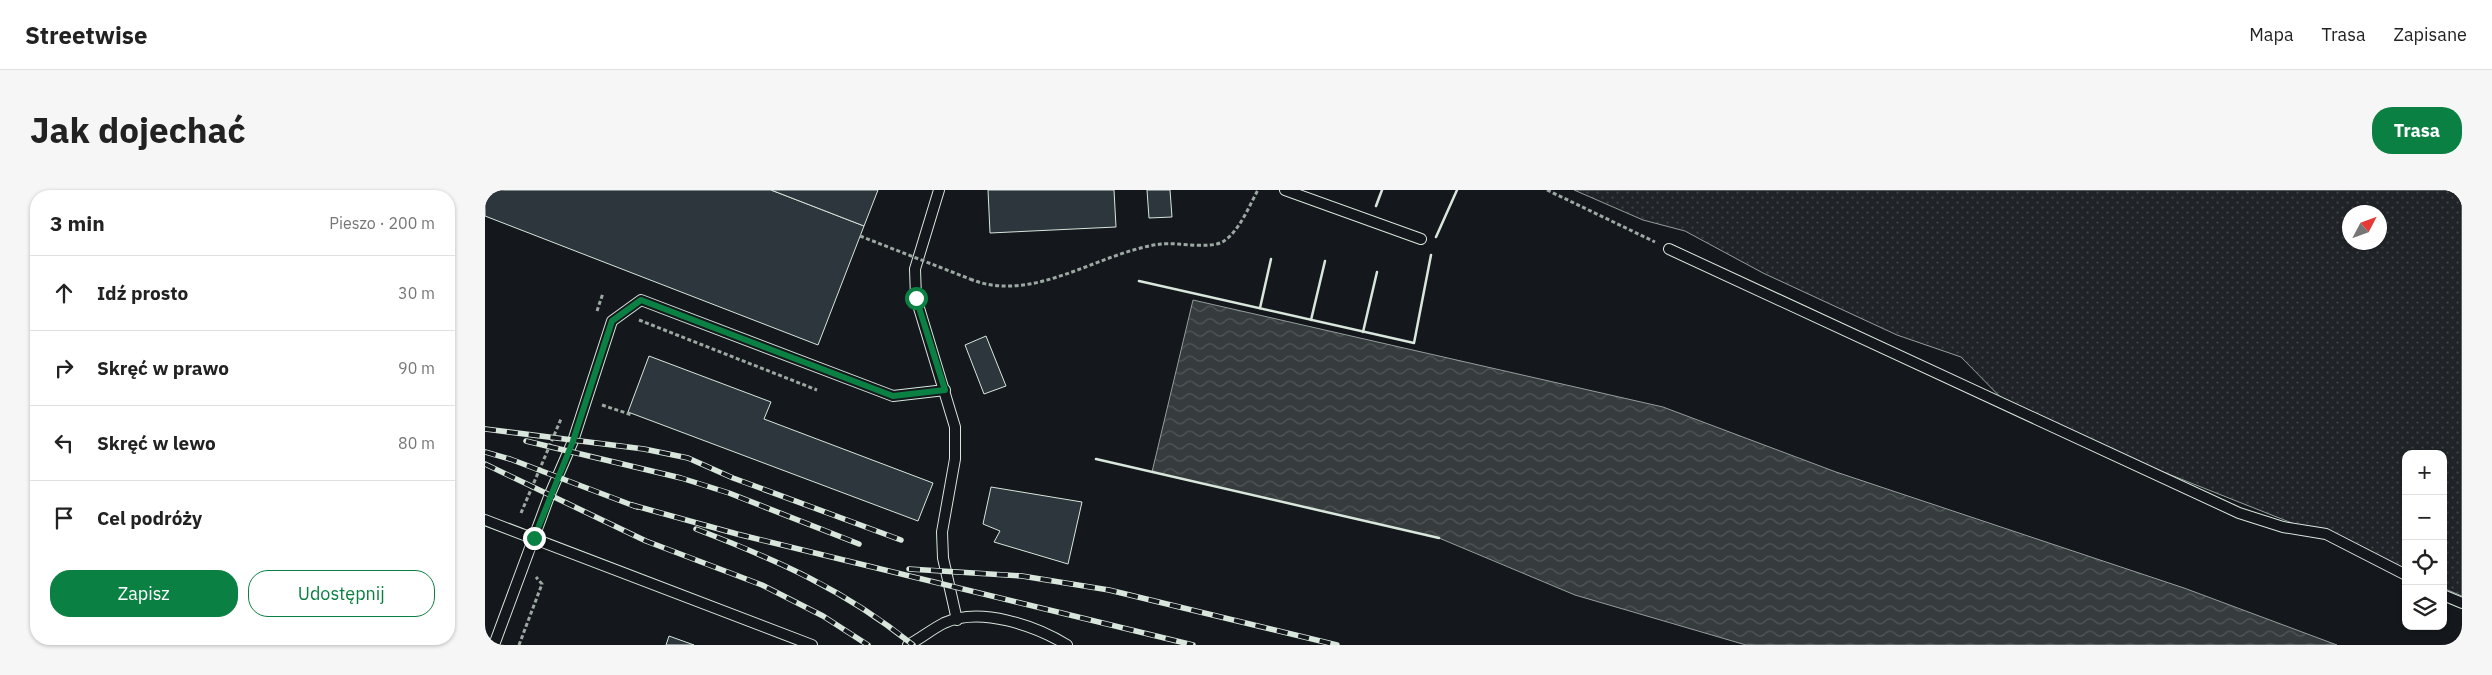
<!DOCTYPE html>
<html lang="pl">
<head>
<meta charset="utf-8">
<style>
	body { margin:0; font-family:"IBM Plex Sans",sans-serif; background:#f6f6f6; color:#222 }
	.controls { position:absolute; right:15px; bottom:15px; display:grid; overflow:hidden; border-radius:10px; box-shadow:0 1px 4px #0004 }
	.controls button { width:45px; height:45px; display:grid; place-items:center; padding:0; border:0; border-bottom:1px solid #e0e0e0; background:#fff; color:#222; font:25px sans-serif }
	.compass { position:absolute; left:1857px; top:15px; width:45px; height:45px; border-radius:50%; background:#fff; box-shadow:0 1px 4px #0004; rotate:49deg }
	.stop { position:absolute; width:15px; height:15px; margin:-11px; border:4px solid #0b8043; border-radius:50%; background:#fff }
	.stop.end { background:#0b8043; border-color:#fff; box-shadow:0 1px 5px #0008 }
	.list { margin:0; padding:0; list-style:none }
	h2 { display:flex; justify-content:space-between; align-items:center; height:65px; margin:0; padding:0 20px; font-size:21px }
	h2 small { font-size:16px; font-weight:400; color:#767676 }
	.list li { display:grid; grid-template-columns:32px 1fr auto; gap:15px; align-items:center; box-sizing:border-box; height:75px; padding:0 20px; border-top:1px solid #e0e0e0 }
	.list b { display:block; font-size:19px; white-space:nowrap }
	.list em { font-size:16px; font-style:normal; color:#767676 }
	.actions { display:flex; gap:10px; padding:15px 20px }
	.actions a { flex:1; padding:11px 0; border:1px solid #0b8043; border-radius:20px; text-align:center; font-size:18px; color:#0b8043 }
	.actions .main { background:#0b8043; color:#fff }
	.icon { flex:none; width:28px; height:28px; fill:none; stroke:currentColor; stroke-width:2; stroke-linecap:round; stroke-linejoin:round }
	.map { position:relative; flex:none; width:1977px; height:455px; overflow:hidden; border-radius:20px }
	header { display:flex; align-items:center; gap:30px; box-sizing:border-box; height:70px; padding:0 25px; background:#fff; border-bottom:1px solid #e0e0e0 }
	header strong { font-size:24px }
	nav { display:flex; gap:28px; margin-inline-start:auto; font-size:18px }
	.intro { display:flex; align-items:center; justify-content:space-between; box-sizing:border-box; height:120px; padding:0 30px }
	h1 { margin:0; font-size:35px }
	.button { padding:12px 22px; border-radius:20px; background:#0b8043; color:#fff; font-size:18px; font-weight:700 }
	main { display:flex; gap:30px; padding:0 30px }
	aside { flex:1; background:#fff; border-radius:20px; box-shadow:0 1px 4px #0004 }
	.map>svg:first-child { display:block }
	.grass { fill:url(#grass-dots); stroke:#939e99; fill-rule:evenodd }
	.water { fill:url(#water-waves); stroke:#939e99 }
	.building { fill:#2c363c; stroke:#d8e6dc }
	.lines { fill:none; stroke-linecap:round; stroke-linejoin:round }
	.lane-casing { stroke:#d8e6dc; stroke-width:12 }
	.path { stroke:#9da8a2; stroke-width:3; stroke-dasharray:4 2.5; stroke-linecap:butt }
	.lane { stroke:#14181c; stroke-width:10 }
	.rail-casing { stroke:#d8e6dc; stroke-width:5.5 }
	.rail { stroke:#14181c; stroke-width:4; stroke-dasharray:11; stroke-linecap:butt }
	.path-bridge { stroke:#9da8a2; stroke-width:3; stroke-dasharray:4 2.5; stroke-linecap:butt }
	.wall { stroke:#d8e6dc; stroke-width:2.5 }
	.route { stroke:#0b8043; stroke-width:6 }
</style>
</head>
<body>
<header>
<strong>Streetwise</strong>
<nav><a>Mapa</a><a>Trasa</a><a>Zapisane</a></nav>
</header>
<div class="intro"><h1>Jak dojechać</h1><a class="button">Trasa</a></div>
<main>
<aside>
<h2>3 min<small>Pieszo · 200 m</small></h2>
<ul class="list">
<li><svg class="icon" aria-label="ahead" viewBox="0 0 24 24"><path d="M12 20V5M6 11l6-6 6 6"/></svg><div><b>Idź prosto</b></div><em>30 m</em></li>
<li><svg class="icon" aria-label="right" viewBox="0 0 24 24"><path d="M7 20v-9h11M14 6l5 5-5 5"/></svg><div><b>Skręć w prawo</b></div><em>90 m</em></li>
<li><svg class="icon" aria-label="left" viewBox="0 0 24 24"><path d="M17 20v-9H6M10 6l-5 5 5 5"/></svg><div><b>Skręć w lewo</b></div><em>80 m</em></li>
<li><svg class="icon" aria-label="arrive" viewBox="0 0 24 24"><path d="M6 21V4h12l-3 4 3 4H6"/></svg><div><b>Cel podróży</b></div></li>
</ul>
<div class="actions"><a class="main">Zapisz</a><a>Udostępnij</a></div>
</aside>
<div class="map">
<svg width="1977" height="455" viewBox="0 0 1977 455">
	<defs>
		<pattern id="grass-dots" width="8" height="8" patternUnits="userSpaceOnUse" patternTransform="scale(1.25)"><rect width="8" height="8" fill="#202428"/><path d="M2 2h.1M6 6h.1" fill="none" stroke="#404447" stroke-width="1.8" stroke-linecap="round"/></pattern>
		<pattern id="water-waves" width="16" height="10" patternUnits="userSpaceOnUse" patternTransform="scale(1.25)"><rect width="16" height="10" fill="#363b3e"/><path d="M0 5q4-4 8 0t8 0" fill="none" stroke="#525759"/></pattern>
	</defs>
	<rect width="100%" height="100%" fill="#14181c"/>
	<path class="grass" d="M1089 0H1977V406L1958 398V264H1921V381L1822 339 1532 224 1476 167 1412 145 1278 83 1200 41 1158 30ZM1864 22H1894V52H1864Z"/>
	<polygon class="water" points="708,110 1178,217 1351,282 1699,398 1852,455 1261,455 1090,405 954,348 667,282"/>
	<g class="building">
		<polygon points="0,0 286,0 379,36 333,155 0,26"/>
		<polygon points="286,0 393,0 379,36"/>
		<polygon points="503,0 629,0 631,37 505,43"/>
		<polygon points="662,0 685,0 687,27 664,28"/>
		<polygon points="501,146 521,196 499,204 480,155"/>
		<polygon points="164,166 286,212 279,229 448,293 433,331 143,222"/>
		<polygon points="506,297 597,312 583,374 509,352 515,341 498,334"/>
		<polygon points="184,446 209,455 181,455"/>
	</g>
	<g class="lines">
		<g class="lane-casing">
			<g id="lane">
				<polyline points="454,0 430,79 431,108 470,237 470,269 457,342 458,368 472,430"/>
				<polyline points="800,0 936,49"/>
				<polyline points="1184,59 1754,323 1798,337 1841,344 1921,385"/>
				<polyline points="0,330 327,455"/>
				<polyline points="1958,405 1977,413"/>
				<polyline points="9,455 65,304 88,251 127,131 156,110 408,206 460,200"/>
				<path d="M423 455C435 449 447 439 459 433 495 416 551 436 582 455"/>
			</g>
		</g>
		<g class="path">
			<polyline points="1062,0 1170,52"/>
			<path d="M485 89C548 115 613 62 676 54 693 52 726 60 739 51 755 40 764 16 773 0"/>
			<polyline points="112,121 118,103"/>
			<polyline points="154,130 332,200"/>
			<polyline points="117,215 147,225"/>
			<polyline points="36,323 76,229"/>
			<polyline points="34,455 57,394 51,387"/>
		</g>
		<use href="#lane" class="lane"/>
		<g class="rail-casing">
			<g id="rail">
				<polyline points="0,239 159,259 203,268 248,288 416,350"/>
				<polyline points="41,251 196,288 244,303 374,354"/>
				<polyline points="0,262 25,269 152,317"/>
				<polyline points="0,274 161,351 277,395 338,426 383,455"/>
				<polyline points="147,315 252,344 708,455"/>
				<path d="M211 339C292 370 360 400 428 455"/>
				<polyline points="424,379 537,386 624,400 852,455"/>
			</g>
		</g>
		<use href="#rail" class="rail"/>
		<polyline class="path-bridge" points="375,46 485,89"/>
		<g class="wall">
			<polyline points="891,16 897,0"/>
			<polyline points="951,47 972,0"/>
			<polyline points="654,91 929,153 946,65"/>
			<polyline points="775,118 786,69"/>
			<polyline points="826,130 840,71"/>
			<polyline points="878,142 892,82"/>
			<polyline points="611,269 954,348"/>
		</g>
	</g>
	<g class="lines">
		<polyline class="route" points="49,348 88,251 127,131 156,110 408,206 460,200 431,108"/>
	</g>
</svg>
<div class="controls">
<button>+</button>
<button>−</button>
<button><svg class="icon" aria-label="locate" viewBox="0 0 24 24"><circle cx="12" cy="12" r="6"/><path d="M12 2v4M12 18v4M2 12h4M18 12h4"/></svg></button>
<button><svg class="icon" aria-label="layers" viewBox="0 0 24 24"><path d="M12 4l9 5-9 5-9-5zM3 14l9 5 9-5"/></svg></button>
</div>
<svg class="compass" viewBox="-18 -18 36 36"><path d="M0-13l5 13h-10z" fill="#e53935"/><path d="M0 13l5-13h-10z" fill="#767676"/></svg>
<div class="stop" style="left:431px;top:108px"></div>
<div class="stop end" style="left:49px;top:348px"></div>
</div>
</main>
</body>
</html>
